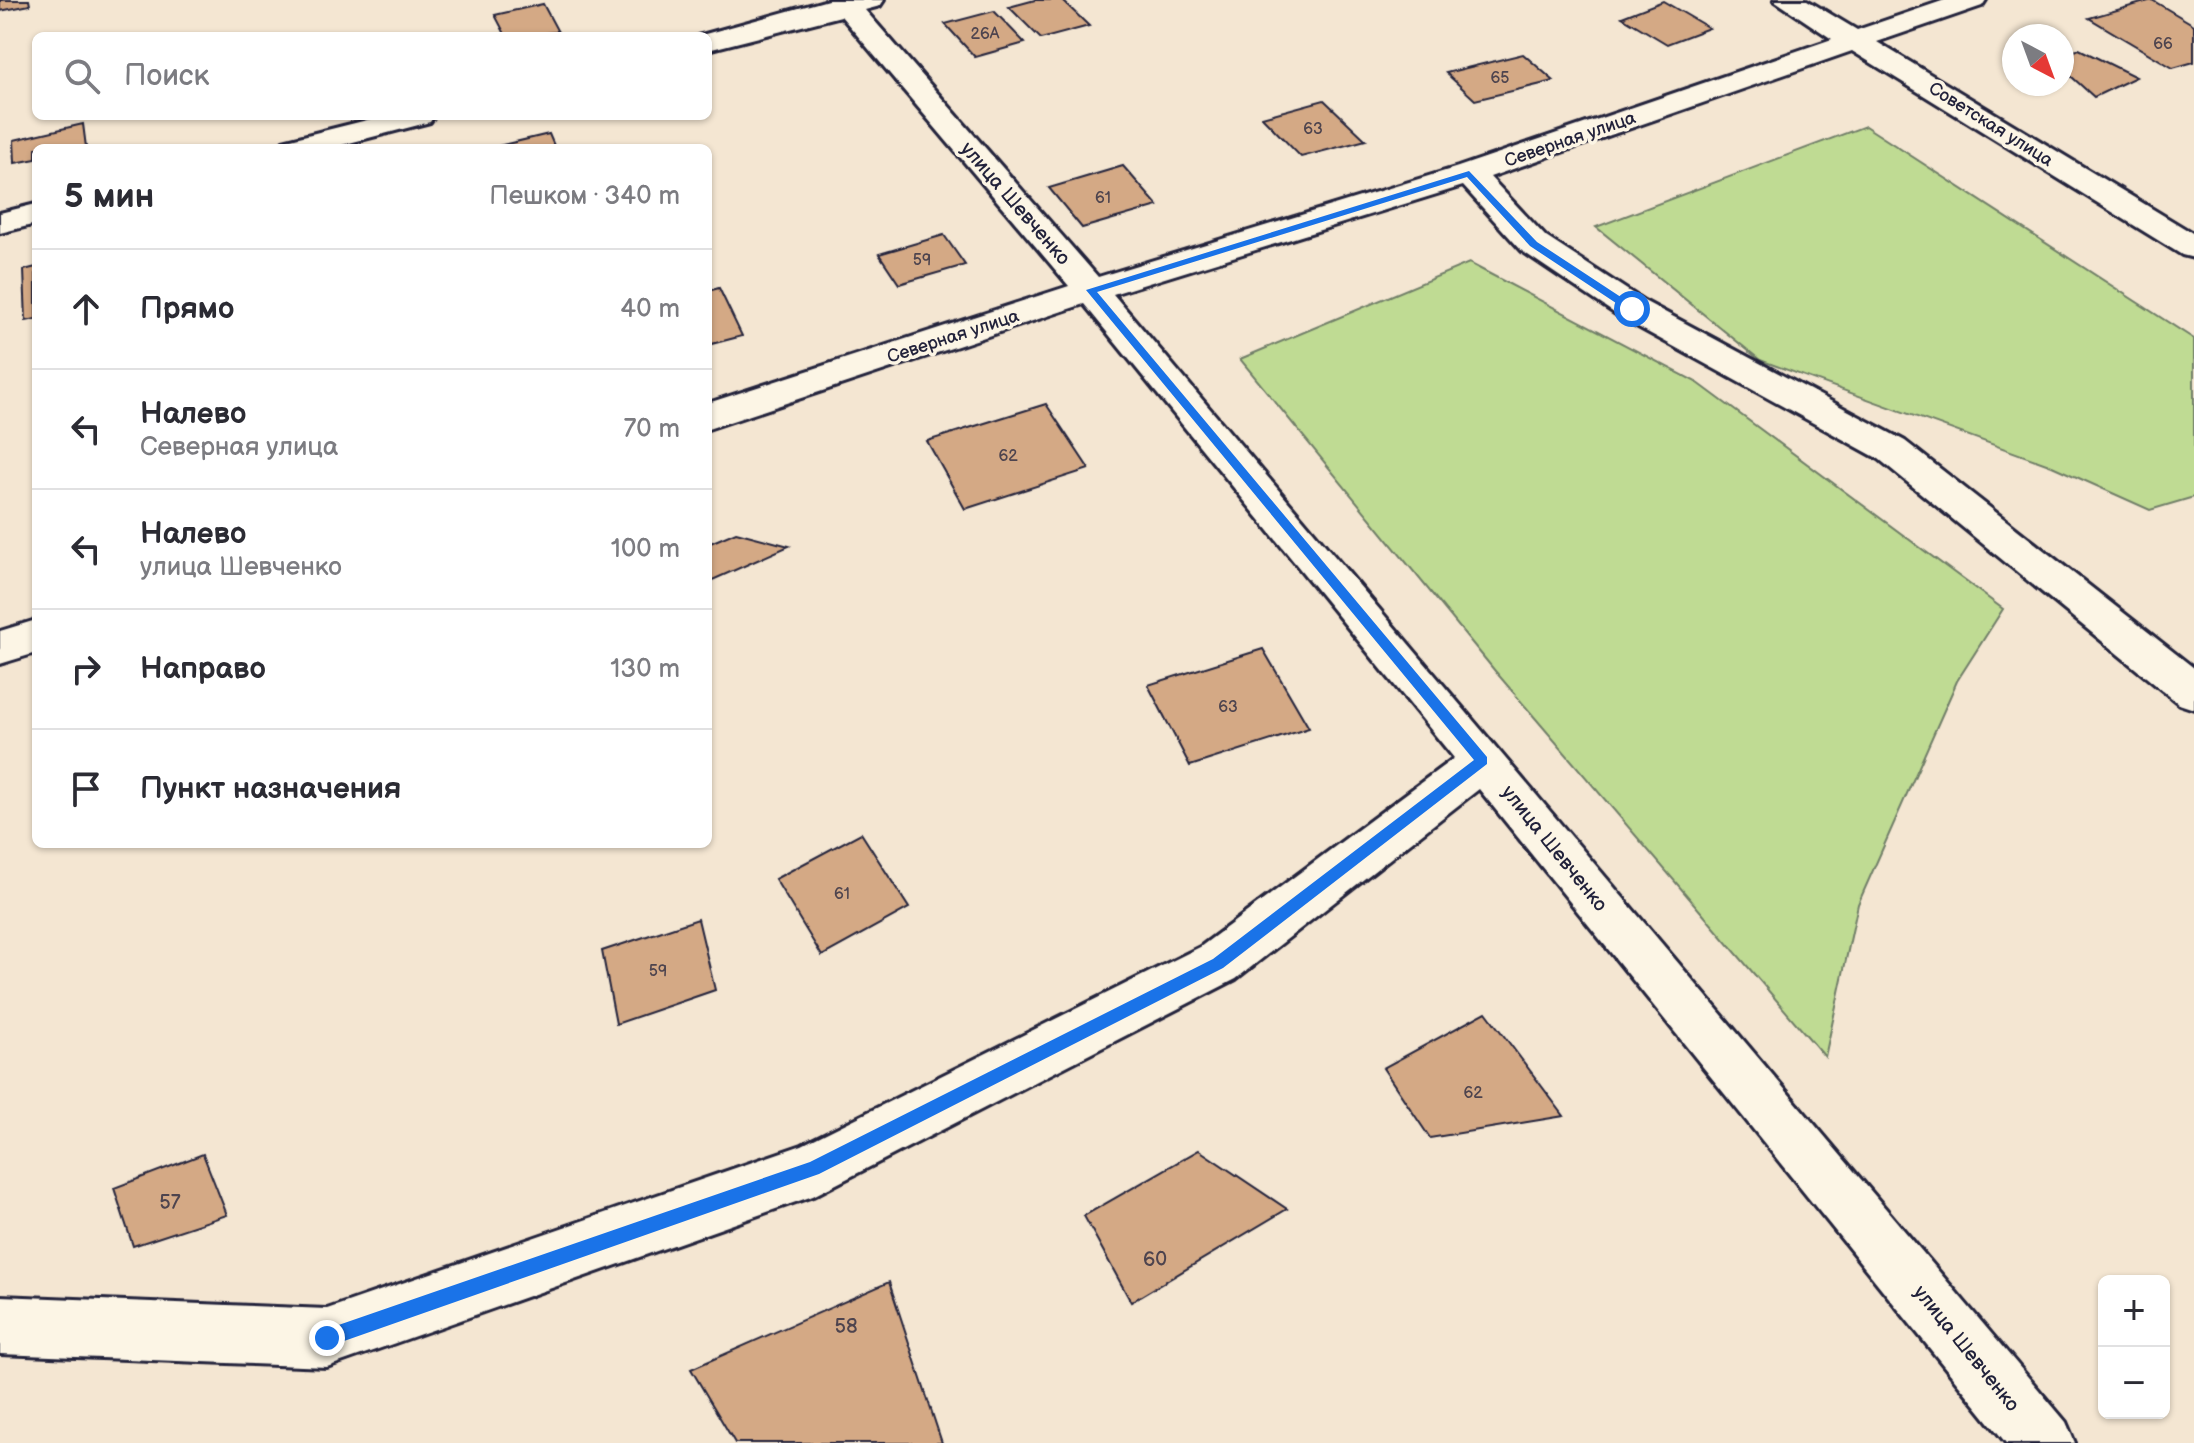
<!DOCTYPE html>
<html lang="ru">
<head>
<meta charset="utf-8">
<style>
	body { margin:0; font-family:"Balsamiq Sans",sans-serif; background:#f7f7f7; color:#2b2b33 }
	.controls { position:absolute; right:24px; bottom:24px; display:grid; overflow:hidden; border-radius:12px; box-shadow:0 2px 6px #0004 }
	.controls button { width:72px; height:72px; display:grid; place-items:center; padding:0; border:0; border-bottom:2px solid #e1e1e2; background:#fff; color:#2b2b33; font:40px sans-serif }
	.compass { position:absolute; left:2002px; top:24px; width:72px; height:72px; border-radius:50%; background:#fff; box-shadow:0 2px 6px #0004; rotate:139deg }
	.stop { position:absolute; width:24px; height:24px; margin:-18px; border:6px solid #1a73e8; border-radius:50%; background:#fff }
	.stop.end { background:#1a73e8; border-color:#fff; box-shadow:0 2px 8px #0008 }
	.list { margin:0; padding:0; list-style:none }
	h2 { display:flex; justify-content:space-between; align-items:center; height:104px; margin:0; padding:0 32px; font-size:34px }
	h2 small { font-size:26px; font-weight:400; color:#7c7c81 }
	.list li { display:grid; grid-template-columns:52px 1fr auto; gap:24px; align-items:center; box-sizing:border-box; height:120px; padding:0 32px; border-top:2px solid #e1e1e2 }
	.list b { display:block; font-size:30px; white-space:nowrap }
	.list p { margin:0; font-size:26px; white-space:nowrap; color:#7c7c81 }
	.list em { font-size:26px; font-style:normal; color:#7c7c81 }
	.icon { flex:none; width:44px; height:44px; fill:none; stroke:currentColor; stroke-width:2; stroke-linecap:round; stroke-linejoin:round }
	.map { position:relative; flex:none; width:2194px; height:1443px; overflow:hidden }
	.search { position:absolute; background:#fff; box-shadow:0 2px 6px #0004; left:32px; top:32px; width:680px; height:88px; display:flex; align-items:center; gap:20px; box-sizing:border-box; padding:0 28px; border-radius:12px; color:#7c7c81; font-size:30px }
	.panel { position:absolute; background:#fff; box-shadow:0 2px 6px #0004; left:32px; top:144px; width:680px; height:704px; border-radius:12px }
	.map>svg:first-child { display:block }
	.green { fill:#bfdb93; stroke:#707e67; stroke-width:2 }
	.building { fill:#d4a985; stroke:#22223b; stroke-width:2 }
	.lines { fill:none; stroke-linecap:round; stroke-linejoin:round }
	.minor-casing { stroke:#22223b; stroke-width:6 }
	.minor { fill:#fcf5e5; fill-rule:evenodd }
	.route { fill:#1a73e8 }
	.labels { text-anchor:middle; stroke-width:7; stroke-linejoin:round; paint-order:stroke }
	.number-label { font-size:16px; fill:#4e444e }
	.far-street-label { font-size:18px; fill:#22223b; stroke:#fcf5e5 }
	.street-label { font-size:20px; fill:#22223b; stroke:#fcf5e5 }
	.near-number-label { font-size:20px; fill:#4e444e }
</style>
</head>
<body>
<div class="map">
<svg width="2194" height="1443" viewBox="0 0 2194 1443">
	<rect width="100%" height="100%" fill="#f4e6d2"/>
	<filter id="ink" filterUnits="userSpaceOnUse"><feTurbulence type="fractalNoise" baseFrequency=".0125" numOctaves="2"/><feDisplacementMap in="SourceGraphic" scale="16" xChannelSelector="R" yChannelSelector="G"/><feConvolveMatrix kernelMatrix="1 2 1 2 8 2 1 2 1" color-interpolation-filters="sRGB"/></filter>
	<g filter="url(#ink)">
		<g class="green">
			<polygon points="1865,126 2194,339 2194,497 2150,510 2052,466 1760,360 1596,227"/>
			<polygon points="1469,263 1698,383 2003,609 1957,681 1858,904 1825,1057 1495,671 1240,359"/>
		</g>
		<g class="building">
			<polygon points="0,0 29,0 30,5 0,11"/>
			<polygon points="1035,0 1062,0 1089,26 1041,39 1009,7"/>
			<polygon points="2152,0 2194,25 2194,62 2173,68 2089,18"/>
			<polygon points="1663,1 1709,28 1667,44 1622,17"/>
			<polygon points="543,4 558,32 506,36 495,15"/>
			<polygon points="994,11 1025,43 975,57 945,24"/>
			<polygon points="2079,49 2136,77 2094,97 2062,68 2062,57"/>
			<polygon points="1523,54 1554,81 1475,100 1446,73"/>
			<polygon points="1324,100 1366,140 1301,157 1262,117"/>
			<polygon points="83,124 86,147 36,148 36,159 15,163 14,140"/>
			<polygon points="549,134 555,148 490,148"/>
			<polygon points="1123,166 1158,206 1082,228 1049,188"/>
			<polygon points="944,235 965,265 899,284 879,254"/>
			<polygon points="36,267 36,319 26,321 24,270"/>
			<polygon points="719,288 742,336 708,345 708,291"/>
			<polygon points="1046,404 1089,469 965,509 927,441"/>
			<polygon points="736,532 789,546 708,582 708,544"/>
			<polygon points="1263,649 1309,728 1190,766 1148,685"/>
			<polygon points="861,833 909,908 822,956 775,879"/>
			<polygon points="698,919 715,990 616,1024 602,951"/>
			<polygon points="1486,1012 1564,1116 1430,1138 1383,1068"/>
			<polygon points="1199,1150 1287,1209 1131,1302 1084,1216"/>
			<polygon points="203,1154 227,1215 133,1246 114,1188"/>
			<polygon points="889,1282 942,1443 735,1443 691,1369"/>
		</g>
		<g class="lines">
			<g class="minor-casing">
				<g id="minor">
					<polygon points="828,0 884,0 880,6 865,10 1098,277 1458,167 1832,39 1774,0 1807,0 1857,30 1945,0 1986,0 1982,6 1877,42 2194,234 2194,258 2182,255 1852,51 1490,177 1546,237 1644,301 1905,441 2194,668 2194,709 2179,704 1879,459 1620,317 1522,251 1463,186 1113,294 2066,1422 2075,1443 2006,1443 1479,789 1236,979 813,1196 327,1367 0,1354 0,1296 327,1309 802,1145 1200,947 1454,758 1084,304 708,429 708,403 1069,286 841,16 708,50 708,36 698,36"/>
					<polygon points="383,116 434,116 430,122 330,148 279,148 283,141"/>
					<polygon points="36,204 36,224 0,233 0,213"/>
					<polygon points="36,620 36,653 0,664 0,631"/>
				</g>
			</g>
			<use href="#minor" class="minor"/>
		</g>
	</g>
	<polygon class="route" points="1469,171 1537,242 1636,307 1636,311 1628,311 1530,246 1467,177 1097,292 1487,757 1487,764 1223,968 819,1174 327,1347 321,1344 321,1332 327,1329 810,1162 1213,959 1474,760 1086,290"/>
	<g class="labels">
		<g class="number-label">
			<text x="985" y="39">26А</text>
			<text x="2163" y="49">66</text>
			<text x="1500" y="83">65</text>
			<text x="1313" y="134">63</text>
			<text x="1103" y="203">61</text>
			<text x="922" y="265">59</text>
			<text x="1008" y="461">62</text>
			<text x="1228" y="712">63</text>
			<text x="842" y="899">61</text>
			<text x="658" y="976">59</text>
			<text x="1473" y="1098">62</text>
		</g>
		<g class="far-street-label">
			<text transform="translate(1991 124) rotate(32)" y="6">Советская улица</text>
			<text transform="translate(1570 139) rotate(-19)" y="6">Северная улица</text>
			<text transform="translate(953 336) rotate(-18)" y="6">Северная улица</text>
		</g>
		<g class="street-label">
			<text transform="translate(1016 203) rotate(49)" y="7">улица Шевченко</text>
			<text transform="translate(1555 848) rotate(51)" y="7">улица Шевченко</text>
			<text transform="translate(1967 1348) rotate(51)" y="7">улица Шевченко</text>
		</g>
		<g class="near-number-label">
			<text x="170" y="1209">57</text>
			<text x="1155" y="1266">60</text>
			<text x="846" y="1333">58</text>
		</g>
	</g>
</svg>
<div class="controls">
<button>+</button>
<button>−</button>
</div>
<svg class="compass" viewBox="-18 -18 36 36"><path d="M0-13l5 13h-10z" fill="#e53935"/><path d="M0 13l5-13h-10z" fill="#7c7c81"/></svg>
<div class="stop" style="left:1632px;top:309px"></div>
<div class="stop end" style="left:327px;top:1338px"></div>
<div class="search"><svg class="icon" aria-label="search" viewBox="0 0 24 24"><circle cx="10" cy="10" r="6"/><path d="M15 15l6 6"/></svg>Поиск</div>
<section class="panel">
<h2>5 мин<small>Пешком · 340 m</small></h2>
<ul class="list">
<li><svg class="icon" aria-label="ahead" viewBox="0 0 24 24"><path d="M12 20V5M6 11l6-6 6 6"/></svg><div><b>Прямо</b></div><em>40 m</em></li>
<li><svg class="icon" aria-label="left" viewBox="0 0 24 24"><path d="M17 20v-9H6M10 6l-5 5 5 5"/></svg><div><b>Налево</b><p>Северная улица</p></div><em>70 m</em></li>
<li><svg class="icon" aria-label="left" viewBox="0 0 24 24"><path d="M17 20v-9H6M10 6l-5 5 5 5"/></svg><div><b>Налево</b><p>улица Шевченко</p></div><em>100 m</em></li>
<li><svg class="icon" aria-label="right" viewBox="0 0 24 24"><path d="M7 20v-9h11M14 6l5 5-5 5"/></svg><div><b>Направо</b></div><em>130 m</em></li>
<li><svg class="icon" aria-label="arrive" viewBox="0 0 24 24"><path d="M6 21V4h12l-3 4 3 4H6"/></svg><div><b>Пункт назначения</b></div></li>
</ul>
</section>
</div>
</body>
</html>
